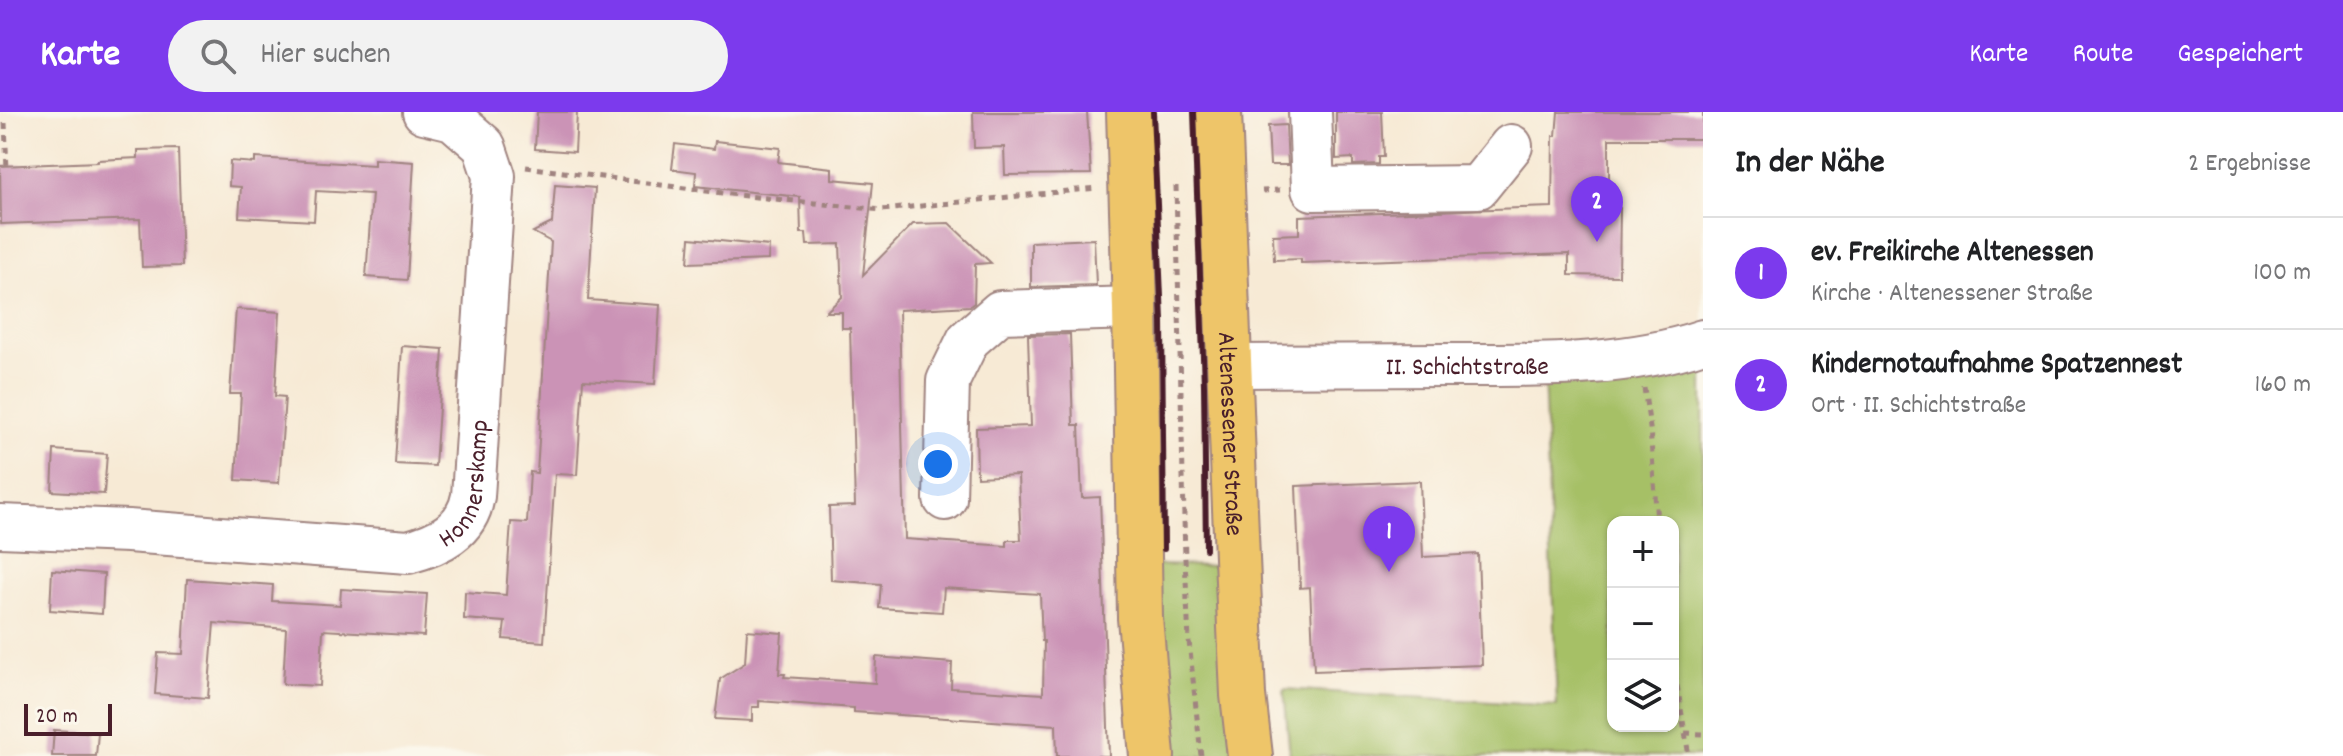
<!DOCTYPE html>
<html lang="de">
<head>
<meta charset="utf-8">
<style>
	body { margin:0; font-family:Dekko,sans-serif; background:#f2f2f2; color:#202124 }
	.controls { position:absolute; right:24px; bottom:24px; display:grid; overflow:hidden; border-radius:16px; box-shadow:0 2px 6px #0004 }
	.controls button { width:72px; height:72px; display:grid; place-items:center; padding:0; border:0; border-bottom:2px solid #e0e0e0; background:#fff; color:#202124; font:40px sans-serif }
	.scale { position:absolute; left:24px; bottom:20px; width:88px; box-sizing:border-box; padding-left:8px; border:4px solid #4a1f2b; border-top:0; font-size:22px; line-height:28px; white-space:nowrap; color:#4a1f2b; -webkit-text-stroke:6px #fbf7ec; paint-order:stroke }
	.you { position:absolute; left:938px; top:352px; width:28px; height:28px; margin:-20px; border:6px solid #fff; border-radius:50%; background:#1a73e8; box-shadow:0 0 0 12px #1a73e833 }
	.badge { display:grid; place-items:center; width:52px; height:52px; border-radius:50%; background:#7c3aed; color:#fff; font-size:26px; font-weight:700 }
	.pin { position:absolute; translate:-50% -66px; filter:drop-shadow(0 2px 4px #0008) }
	.pin::after { content:''; position:absolute; top:42px; width:28px; height:24px; background:inherit; clip-path:polygon(0 0,100% 0,50% 100%) }
	.list { margin:0; padding:0; list-style:none }
	h2 { display:flex; justify-content:space-between; align-items:center; height:104px; margin:0; padding:0 32px; font-size:34px }
	h2 small { font-size:26px; font-weight:400; color:#757577 }
	.list li { display:grid; grid-template-columns:52px 1fr auto; gap:24px; align-items:center; box-sizing:border-box; height:112px; padding:0 32px; border-top:2px solid #e0e0e0 }
	.list b { display:block; font-size:30px; white-space:nowrap }
	.list p { margin:0; font-size:26px; white-space:nowrap; color:#757577 }
	.list em { font-size:26px; font-style:normal; color:#757577 }
	.icon { flex:none; width:44px; height:44px; fill:none; stroke:currentColor; stroke-width:2; stroke-linecap:round; stroke-linejoin:round }
	.map { position:relative; flex:none; width:1703px; height:644px; overflow:hidden }
	header { display:flex; align-items:center; gap:48px; box-sizing:border-box; height:112px; padding:0 40px; background:#7c3aed; color:#fff }
	header strong { font-size:38px }
	nav { display:flex; gap:44px; margin-inline-start:auto; font-size:28px }
	.search { width:560px; height:72px; background:#f2f2f2; display:flex; align-items:center; gap:20px; box-sizing:border-box; padding:0 28px; border-radius:44px; color:#757577; font-size:30px }
	main { display:flex }
	aside { flex:1; background:#fff }
	.map>svg:first-child { display:block }
	.green { fill:#a6c066; stroke:#787048; stroke-width:2; fill-rule:evenodd }
	.building { fill:#cb93b6 }
	.lines { fill:none; stroke-linecap:round; stroke-linejoin:round }
	.minor-casing { stroke:#a08480; stroke-width:46 }
	.major-casing { stroke:#a08480; stroke-width:48 }
	.path { stroke:#a08480; stroke-width:5; stroke-dasharray:6 6; stroke-linecap:butt }
	.minor { stroke:#fff; stroke-width:42 }
	.major { stroke:#eec569; stroke-width:44 }
	.rail { stroke:#4a1f2b; stroke-width:6 }
	.labels { text-anchor:middle; stroke-width:6; stroke-linejoin:round; paint-order:stroke }
	.street-label { font-size:26px; fill:#4a1f2b; stroke:#fbf7ec }
</style>
</head>
<body>
<header>
<strong>Karte</strong>
<div class="search"><svg class="icon" aria-label="search" viewBox="0 0 24 24"><circle cx="10" cy="10" r="6"/><path d="M15 15l6 6"/></svg>Hier suchen</div>
<nav><a>Karte</a><a>Route</a><a>Gespeichert</a></nav>
</header>
<main>
<div class="map">
<svg width="1703" height="644" viewBox="0 0 1703 644">
	<rect width="100%" height="100%" fill="#fbf7ec"/>
	<filter id="ink" filterUnits="userSpaceOnUse"><feTurbulence type="fractalNoise" baseFrequency=".0125" numOctaves="2"/><feDisplacementMap in="SourceGraphic" scale="16" xChannelSelector="R" yChannelSelector="G"/><feConvolveMatrix kernelMatrix="1 2 1 2 8 2 1 2 1" color-interpolation-filters="sRGB"/></filter>
	<filter id="wash" filterUnits="userSpaceOnUse"><feTurbulence type="fractalNoise" baseFrequency=".006" numOctaves="4" result="noise"/><feDisplacementMap in="SourceGraphic" scale="32" xChannelSelector="R" yChannelSelector="G"/><feGaussianBlur stdDeviation="1.8" result="paint"/><feColorMatrix in="noise" values="0 0 0 0 0 0 0 0 0 0 0 0 0 0 0 0 0 1.4 0 .05"/><feComposite in="paint" operator="in"/></filter>
	<g filter="url(#wash)">
		<rect width="100%" height="100%" fill="#f7ead5"/>
		<g class="green">
			<path d="M1703 251V644H1290L1284 577 1557 594 1544 263ZM1613 410H1673V614H1613Z"/>
			<polygon points="1153,453 1221,454 1233,644 1168,644"/>
		</g>
		<g id="blocks">
			<g class="building">
				<polygon points="537,0 577,0 575,40 535,37"/>
				<polygon points="973,0 1087,0 1091,62 1005,63 1004,35 974,36"/>
				<polygon points="1336,0 1382,0 1384,45 1379,45 1379,52 1353,53 1353,46 1336,47"/>
				<polygon points="1558,0 1703,0 1703,27 1609,27 1609,96 1620,96 1619,164 1569,163 1569,142 1301,151 1301,147 1274,148 1273,123 1299,122 1299,104 1552,95 1553,24 1556,24"/>
				<polygon points="1286,13 1288,53 1270,53 1268,14"/>
				<polygon points="715,29 780,36 778,50 832,56 832,67 873,71 863,163 913,112 949,111 991,151 975,152 974,191 970,194 899,198 905,427 1007,434 1007,428 1021,428 1018,363 977,365 976,316 1031,314 1028,223 1070,222 1073,313 1079,313 1082,386 1100,385 1109,644 1057,644 1056,613 854,600 854,596 759,589 759,595 752,595 752,609 715,607 720,567 745,551 747,518 782,521 779,562 785,562 784,565 875,571 876,545 952,551 951,576 1043,582 1044,529 1042,529 1040,482 944,476 942,500 879,496 881,472 831,468 829,395 855,394 850,216 842,216 842,200 826,200 842,185 840,132 807,133 806,121 801,121 800,85 695,74 696,60 672,57 675,32 714,37"/>
				<polygon points="178,37 182,154 142,155 140,107 1,112 0,54 98,50 98,48 138,46 138,38"/>
				<polygon points="255,46 374,53 374,47 414,50 407,168 366,165 372,82 316,79 314,109 239,105 241,75 229,74 230,49 255,51"/>
				<polygon points="555,73 595,76 588,188 660,193 655,272 583,268 577,363 555,362 544,530 503,527 505,510 464,507 465,480 506,483 511,410 527,411 530,360 537,361 551,130 533,120 552,111"/>
				<polygon points="690,126 769,134 768,148 688,151"/>
				<polygon points="1094,127 1096,173 1031,175 1031,130"/>
				<polygon points="236,197 280,200 275,284 285,285 279,371 236,368 241,282 230,282"/>
				<polygon points="402,234 443,237 435,354 395,352"/>
				<polygon points="54,338 107,342 104,382 52,379"/>
				<polygon points="1420,369 1423,445 1478,442 1482,553 1314,559 1310,475 1300,476 1296,374"/>
				<polygon points="52,458 104,462 102,502 50,498"/>
				<polygon points="187,467 273,473 272,489 340,493 341,477 427,482 424,524 323,518 320,574 283,572 286,517 214,511 208,586 155,582 158,541 183,542"/>
				<polygon points="54,618 98,621 96,644 52,644"/>
			</g>
		</g>
	</g>
	<g filter="url(#ink)">
		<use href="#blocks" fill-opacity="0" stroke="#a08480" stroke-width="2"/>
		<g class="lines">
			<g class="minor-casing">
				<g id="minor">
					<polyline points="1310,0 1313,77 1478,75 1511,34"/>
					<path id="s1" d="M1229 254C1302 254 1376 253 1449 253 1533 253 1623 256 1703 229"/>
					<polyline points="945,387 948,269 968,228 1000,200 1135,196"/>
					<path id="s2" d="M0 414 128 419 408 440C438 432 467 419 473 384L494 64 484 34 453 7 424 0"/>
				</g>
			</g>
			<g class="major-casing">
				<g id="major">
					<polyline points="1129,0 1135,196 1140,506 1152,644"/>
					<path id="s3" d="M1219 0 1237 446 1243 583 1250 644"/>
				</g>
			</g>
			<g class="path">
				<polyline points="5,11 7,58"/>
				<polyline points="526,55 737,83 882,98 1097,76"/>
				<polyline points="1176,74 1185,447 1189,529 1201,644"/>
				<polyline points="1262,79 1280,78"/>
				<polyline points="1644,276 1650,316 1657,410"/>
				<polyline points="1673,550 1689,644"/>
				<polyline points="1685,621 1703,622"/>
			</g>
			<use href="#minor" class="minor"/>
			<use href="#major" class="major"/>
			<g class="rail">
				<polyline points="1153,0 1162,208 1164,437"/>
				<polyline points="1194,0 1204,273 1206,437"/>
			</g>
		</g>
	</g>
	<g class="labels">
		<g class="street-label">
			<text dy="9" stroke="none"><textPath href="#s1" startOffset="238">II. Schichtstraße</textPath></text>
			<text dy="9" stroke="none"><textPath href="#s3" startOffset="322">Altenessener Straße</textPath></text>
			<text dy="9" stroke="none"><textPath href="#s2" startOffset="510">Honnerskamp</textPath></text>
		</g>
	</g>
</svg>
<div class="controls">
<button>+</button>
<button>−</button>
<button><svg class="icon" aria-label="layers" viewBox="0 0 24 24"><path d="M12 4l9 5-9 5-9-5zM3 14l9 5 9-5"/></svg></button>
</div>
<div class="scale">20 m</div>
<div class="you"></div>
<div class="pin badge" style="left:1389px;top:460px">1</div>
<div class="pin badge" style="left:1597px;top:130px">2</div>
</div>
<aside>
<h2>In der Nähe<small>2 Ergebnisse</small></h2>
<ul class="list">
<li><span class="badge">1</span><div><b>ev. Freikirche Altenessen</b><p>Kirche · Altenessener Straße</p></div><em>100 m</em></li>
<li><span class="badge">2</span><div><b>Kindernotaufnahme Spatzennest</b><p>Ort · II. Schichtstraße</p></div><em>160 m</em></li>
</ul>
</aside>
</main>
</body>
</html>
